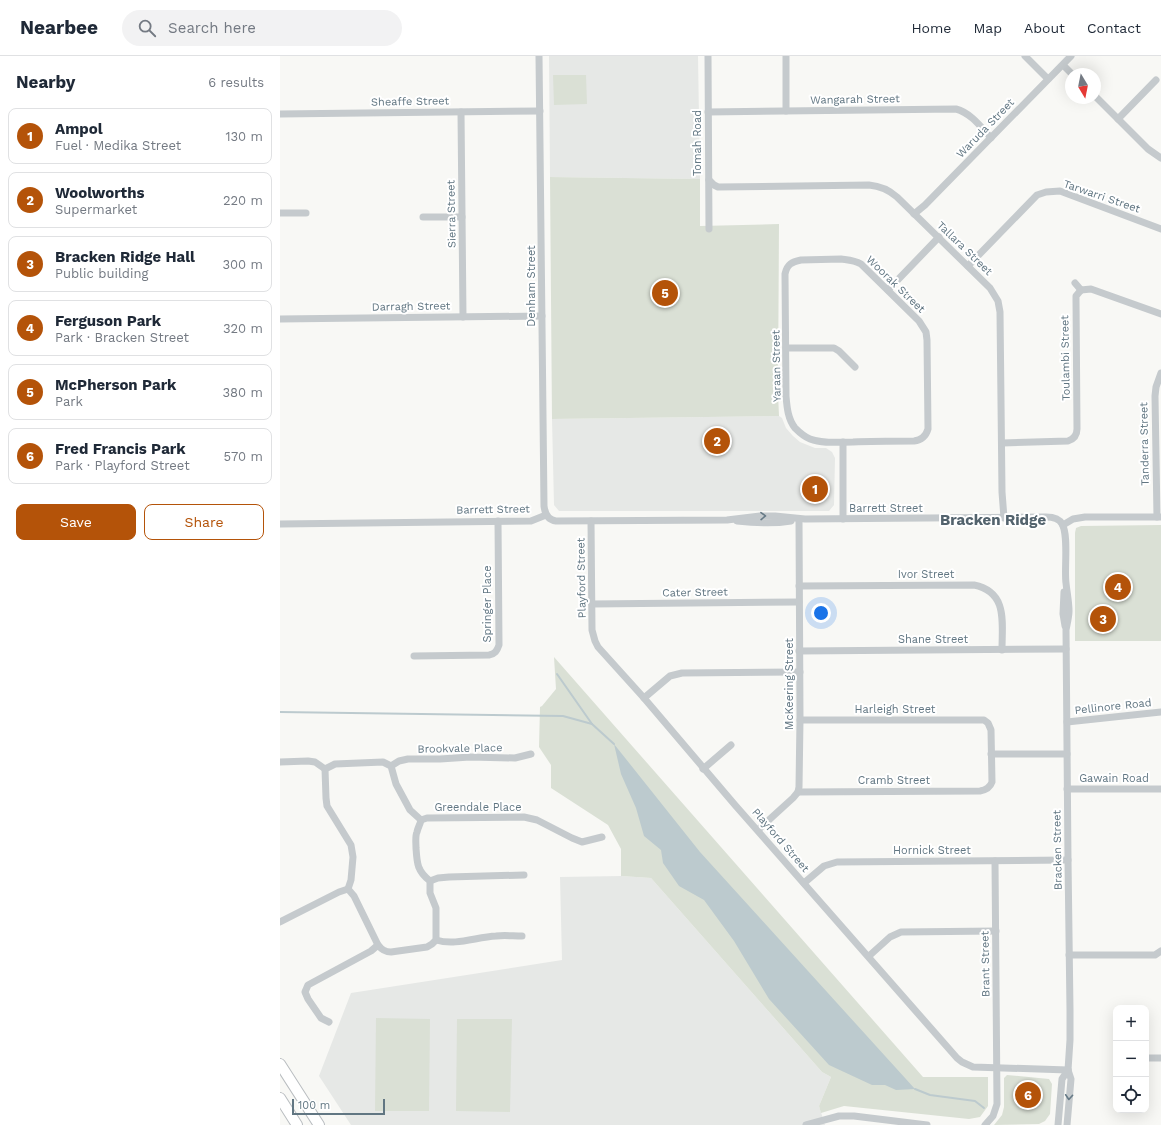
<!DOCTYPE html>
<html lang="en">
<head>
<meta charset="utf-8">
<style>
	body { margin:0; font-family:"Work Sans",sans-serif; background:#f2f2f3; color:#1f2937 }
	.controls { position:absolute; right:12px; bottom:12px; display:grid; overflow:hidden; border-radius:8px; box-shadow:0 4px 16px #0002 }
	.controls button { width:36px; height:36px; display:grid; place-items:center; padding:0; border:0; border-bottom:1px solid #e0e1e3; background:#fff; color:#1f2937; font:20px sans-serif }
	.compass { position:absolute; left:785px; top:12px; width:36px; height:36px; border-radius:50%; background:#fff; box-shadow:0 4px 16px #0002; rotate:170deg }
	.scale { position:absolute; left:12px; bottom:10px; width:93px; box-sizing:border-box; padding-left:4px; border:2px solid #617682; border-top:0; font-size:11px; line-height:14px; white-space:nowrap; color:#617682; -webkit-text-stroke:3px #fff; paint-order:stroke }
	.you { position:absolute; left:541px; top:557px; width:14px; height:14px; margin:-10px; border:3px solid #fff; border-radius:50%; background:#1a73e8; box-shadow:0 0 0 6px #1a73e833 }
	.badge { display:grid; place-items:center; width:26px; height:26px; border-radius:50%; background:#b45309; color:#fff; font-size:13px; font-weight:700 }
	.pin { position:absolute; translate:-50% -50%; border:2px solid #fff; box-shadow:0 1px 4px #0006 }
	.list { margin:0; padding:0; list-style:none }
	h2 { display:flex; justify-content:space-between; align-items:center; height:52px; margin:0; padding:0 16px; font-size:17px }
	h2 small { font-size:13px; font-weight:400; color:#747a83 }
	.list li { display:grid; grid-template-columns:26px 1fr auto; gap:12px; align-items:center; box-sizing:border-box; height:56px; margin:0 8px 8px; padding:0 8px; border:1px solid #e0e1e3; border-radius:8px }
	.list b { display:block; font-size:15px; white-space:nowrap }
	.list p { margin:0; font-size:13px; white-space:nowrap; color:#747a83 }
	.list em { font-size:13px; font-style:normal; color:#747a83 }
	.actions { display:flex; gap:8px; padding:12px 16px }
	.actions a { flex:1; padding:9px 0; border:1px solid #b45309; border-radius:8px; text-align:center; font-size:14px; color:#b45309 }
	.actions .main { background:#b45309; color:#fff }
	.icon { flex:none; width:22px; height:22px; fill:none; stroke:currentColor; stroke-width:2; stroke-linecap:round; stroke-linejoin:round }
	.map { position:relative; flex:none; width:881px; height:1069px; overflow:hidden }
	header { display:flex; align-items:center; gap:24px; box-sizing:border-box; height:56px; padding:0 20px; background:#fff; border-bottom:1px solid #e0e1e3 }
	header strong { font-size:19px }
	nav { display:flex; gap:22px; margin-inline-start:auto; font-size:14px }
	.search { width:280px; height:36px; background:#f2f2f3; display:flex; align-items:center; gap:10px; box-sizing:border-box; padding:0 14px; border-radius:22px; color:#747a83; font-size:15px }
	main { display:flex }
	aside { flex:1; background:#fff }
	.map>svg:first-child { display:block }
	.built { fill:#e6e8e6 }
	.green { fill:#dae0d5 }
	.water { fill:#bccace }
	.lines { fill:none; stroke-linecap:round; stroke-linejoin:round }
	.stream { stroke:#bccace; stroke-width:2 }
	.highway-casing { stroke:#b9bdc0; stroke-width:12 }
	.minor { stroke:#c5cacd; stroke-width:7 }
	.highway { stroke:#fff; stroke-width:10 }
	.oneway { stroke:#667a86 }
	.labels { text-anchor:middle; stroke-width:4; stroke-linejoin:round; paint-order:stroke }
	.street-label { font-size:11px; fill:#617682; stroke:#fff }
	.district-label { font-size:15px; font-weight:bold; fill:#53636d; stroke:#fff }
</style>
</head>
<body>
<header>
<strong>Nearbee</strong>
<div class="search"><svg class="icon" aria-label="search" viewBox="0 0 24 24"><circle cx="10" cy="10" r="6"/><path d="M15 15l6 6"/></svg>Search here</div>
<nav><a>Home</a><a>Map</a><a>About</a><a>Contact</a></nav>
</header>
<main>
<aside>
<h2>Nearby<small>6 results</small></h2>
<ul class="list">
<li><span class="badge">1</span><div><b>Ampol</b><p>Fuel · Medika Street</p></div><em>130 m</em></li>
<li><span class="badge">2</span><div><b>Woolworths</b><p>Supermarket</p></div><em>220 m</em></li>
<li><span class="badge">3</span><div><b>Bracken Ridge Hall</b><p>Public building</p></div><em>300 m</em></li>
<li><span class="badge">4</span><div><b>Ferguson Park</b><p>Park · Bracken Street</p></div><em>320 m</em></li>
<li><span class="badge">5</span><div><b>McPherson Park</b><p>Park</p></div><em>380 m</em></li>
<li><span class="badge">6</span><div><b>Fred Francis Park</b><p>Park · Playford Street</p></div><em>570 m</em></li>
</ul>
<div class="actions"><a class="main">Save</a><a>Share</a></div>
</aside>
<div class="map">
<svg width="881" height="1069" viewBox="0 0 881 1069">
	<rect width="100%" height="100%" fill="#f8f8f5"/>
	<g class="built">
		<polygon points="269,0 418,0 420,123 270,121"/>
		<polygon points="499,360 502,362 506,372 513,380 520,386 535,392 546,392 552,396 555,402 554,449 549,455 279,455 274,449 272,363"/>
		<polygon points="341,820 371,822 542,1016 551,1021 539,1050 545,1069 71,1069 39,1020 71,937 282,904 280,821"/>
	</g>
	<g class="green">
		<polygon points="273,19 306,19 307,48 274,49"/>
		<polygon points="270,121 420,123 420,170 499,168 498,337 499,360 272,363"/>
		<polygon points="881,469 881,585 795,585 795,477 796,472 801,470"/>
		<polygon points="274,601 643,1021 708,1021 708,1050 700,1061 689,1063 564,1050 541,1057 539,1050 551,1021 542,1016 371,822 341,820 341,793 328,769 271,732 271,709 259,691 260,651 262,650 276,633"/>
		<polygon points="96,962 150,963 149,1055 95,1055"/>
		<polygon points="177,963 232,963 230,1056 176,1055"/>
		<polygon points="727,1019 769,1023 772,1028 770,1058 765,1065 759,1068 714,1069 722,1059 724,1051 724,1022"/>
	</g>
	<polygon class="water" points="334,688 420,796 635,1033 616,1034 605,1029 592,1029 549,1009 489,943 454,885 424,844 399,830 383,807 381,794 364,780 356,752 341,718"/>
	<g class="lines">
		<g class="stream">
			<polyline points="277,618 312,668 334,688"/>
			<polyline points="0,656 283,660 312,668"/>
			<polyline points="635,1033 650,1039 695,1045 704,1052"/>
		</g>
		<g class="highway-casing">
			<g id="highway">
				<polyline points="0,1008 39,1069"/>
				<polyline points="0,1042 17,1069"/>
			</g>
		</g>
		<g class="minor">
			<path d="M259 0 264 450C265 458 268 464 276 465L447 464 480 460H495L525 463 766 461C773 461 779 462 782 468 789 479 784 513 786 527 787 537 789 546 789 555 789 561 787 568 786 574L788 804 790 954V984L788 1014 791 1023 787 1069"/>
			<polyline points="428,0 429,173"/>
			<polyline points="506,0 506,55"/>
			<polyline points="745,0 768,23"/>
			<polyline points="783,9 792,18"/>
			<polyline points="815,40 868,93 881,102"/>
			<polyline points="181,56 183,261"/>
			<path d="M428 56 676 53C691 57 701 71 711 82"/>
			<polyline points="0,58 260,55"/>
			<polyline points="838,63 876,24"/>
			<path d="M429 124 434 129 438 131 589 129C600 130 608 133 617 141L710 232 718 245 720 256 722 436 724 462"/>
			<polyline points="0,157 26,157"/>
			<polyline points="634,158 645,149 791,0"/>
			<polyline points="143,161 182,161"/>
			<path d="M561 203C568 204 574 204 581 208L639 265 646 276 647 284 648 373C646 380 642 384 634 385 614 385 593 385 573 386 559 386 543 388 530 383 525 381 519 376 515 372 508 363 507 352 506 340L505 218C507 208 512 206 521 204Z"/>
			<polyline points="688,210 757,139 766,136 780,135 881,173"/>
			<polyline points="795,227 801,234"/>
			<polyline points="608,234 659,181"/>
			<polyline points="801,234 811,233 881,258"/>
			<polyline points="0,263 262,260"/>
			<polyline points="506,292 554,292 559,295 575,311"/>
			<polyline points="563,386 563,463"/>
			<path d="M722 387 788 385C794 383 797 379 797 373L796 243V240L801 234"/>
			<polyline points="877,461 875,340 876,331 881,317"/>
			<polyline points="311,465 312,574 315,585 318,591 364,642 455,749 677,1002 682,1006 693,1011 788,1014"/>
			<path d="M457 465C475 467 493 468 511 465"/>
			<polyline points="0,468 251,465 266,459"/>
			<polyline points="783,469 793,463 805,461 881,461"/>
			<path d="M519 530 694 529C728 536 722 566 722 594"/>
			<polyline points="784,536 783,558 785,570"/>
			<polyline points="312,548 519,546"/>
			<polyline points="519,595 786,593"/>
			<path d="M134 600 209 599C215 598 217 595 219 589L218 465"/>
			<polyline points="364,642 390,620 402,617 520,616"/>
			<polyline points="787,666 881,656"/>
			<polyline points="711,698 787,698"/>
			<polyline points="0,706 28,705 35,706 45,713"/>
			<path d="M103 706 111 710 116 728 130 754 141 764C140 769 138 771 137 776 135 780 136 787 136 792 137 807 137 815 150 825V837L156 852V884L152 888 147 891 111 896C105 896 102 894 98 889L74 840 68 833 71 824 73 801 71 789 47 750 46 742 45 713 55 708Z"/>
			<polyline points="111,710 119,705 128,703 160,703 190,701 235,702 251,698"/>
			<polyline points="423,713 451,689"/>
			<polyline points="787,733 881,733"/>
			<path d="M518 736 700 735C706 734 710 732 712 726L711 674 708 667 704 664H520"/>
			<polyline points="141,764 147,762 244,761 257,764 292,782 302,786 322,781"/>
			<polyline points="478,774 513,742 518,736 519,731 520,664 519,463"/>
			<polyline points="150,825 158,822 169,821 244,819"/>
			<polyline points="524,827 544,810 557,806 788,804"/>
			<polyline points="0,866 59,836 68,833"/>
			<path d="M156 884C176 890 196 881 216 880 224 879 233 880 242 880"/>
			<polyline points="789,899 875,899 881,895"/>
			<polyline points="589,900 610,881 621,876 716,875"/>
			<polyline points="49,966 41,962 28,943 25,936 28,929 91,895 98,889"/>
			<polyline points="866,1002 881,1002"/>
			<polyline points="526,1069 559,1060 574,1060 647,1069"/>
			<polyline points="705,1069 713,1060 717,1048 715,805"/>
			<polyline points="778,1069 782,1023 788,1014"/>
		</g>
		<use href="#highway" class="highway"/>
	</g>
	<defs><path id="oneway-chevron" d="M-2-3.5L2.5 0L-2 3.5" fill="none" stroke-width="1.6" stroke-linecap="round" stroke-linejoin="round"/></defs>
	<g class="oneway">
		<use href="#oneway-chevron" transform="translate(483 460) rotate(-1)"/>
		<use href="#oneway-chevron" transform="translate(789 1041) rotate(94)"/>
	</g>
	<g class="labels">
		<g class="street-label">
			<text transform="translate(575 43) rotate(-1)" y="4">Wangarah Street</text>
			<text transform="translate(130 45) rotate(-1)" y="4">Sheaffe Street</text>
			<text transform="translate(705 72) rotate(-46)" y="4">Waruda Street</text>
			<text transform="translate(417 87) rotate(-90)" y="4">Tomah Road</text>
			<text transform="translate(822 140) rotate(19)" y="4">Tarwarri Street</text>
			<text transform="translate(171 158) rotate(-91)" y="4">Sierra Street</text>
			<text transform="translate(685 192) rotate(44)" y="4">Tallara Street</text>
			<text transform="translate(616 228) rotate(44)" y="4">Woorak Street</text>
			<text transform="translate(251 230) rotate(-90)" y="4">Denham Street</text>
			<text transform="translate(131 250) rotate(-1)" y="4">Darragh Street</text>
			<text transform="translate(785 302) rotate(-91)" y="4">Toulambi Street</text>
			<text transform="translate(496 310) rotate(-91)" y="4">Yaraan Street</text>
			<text transform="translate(864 388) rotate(-91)" y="4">Tanderra Street</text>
			<text x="606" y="456">Barrett Street</text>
			<text transform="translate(213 453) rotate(-1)" y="4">Barrett Street</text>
			<text x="646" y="522">Ivor Street</text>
			<text transform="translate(301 522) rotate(-91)" y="4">Playford Street</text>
			<text transform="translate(415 536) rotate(-1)" y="4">Cater Street</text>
			<text transform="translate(207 548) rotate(-90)" y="4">Springer Place</text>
			<text x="653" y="587">Shane Street</text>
			<text transform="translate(509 628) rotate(-90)" y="4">McKeering Street</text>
			<text transform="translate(833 650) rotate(-6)" y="4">Pellinore Road</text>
			<text x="615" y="657">Harleigh Street</text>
			<text transform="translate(180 692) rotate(-1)" y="4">Brookvale Place</text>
			<text x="834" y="726">Gawain Road</text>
			<text x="614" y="728">Cramb Street</text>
			<text x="198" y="755">Greendale Place</text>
			<text transform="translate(501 784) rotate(49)" y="4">Playford Street</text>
			<text x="652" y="798">Hornick Street</text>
			<text transform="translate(777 794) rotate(-91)" y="4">Bracken Street</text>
			<text transform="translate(705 908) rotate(-91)" y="4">Brant Street</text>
		</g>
		<g class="district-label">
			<text x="713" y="469">Bracken Ridge</text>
		</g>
	</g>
</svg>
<div class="controls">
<button>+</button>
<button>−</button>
<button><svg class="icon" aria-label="locate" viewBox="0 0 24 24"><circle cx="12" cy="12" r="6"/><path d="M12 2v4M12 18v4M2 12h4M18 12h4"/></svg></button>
</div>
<svg class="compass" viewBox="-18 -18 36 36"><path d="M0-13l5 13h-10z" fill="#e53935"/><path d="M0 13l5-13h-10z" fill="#747a83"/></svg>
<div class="scale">100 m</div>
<div class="you"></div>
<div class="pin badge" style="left:535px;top:433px">1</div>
<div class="pin badge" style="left:437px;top:385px">2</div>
<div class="pin badge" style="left:823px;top:563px">3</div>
<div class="pin badge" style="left:838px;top:531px">4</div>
<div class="pin badge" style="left:385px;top:237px">5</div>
<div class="pin badge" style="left:748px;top:1039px">6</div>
</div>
</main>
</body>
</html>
